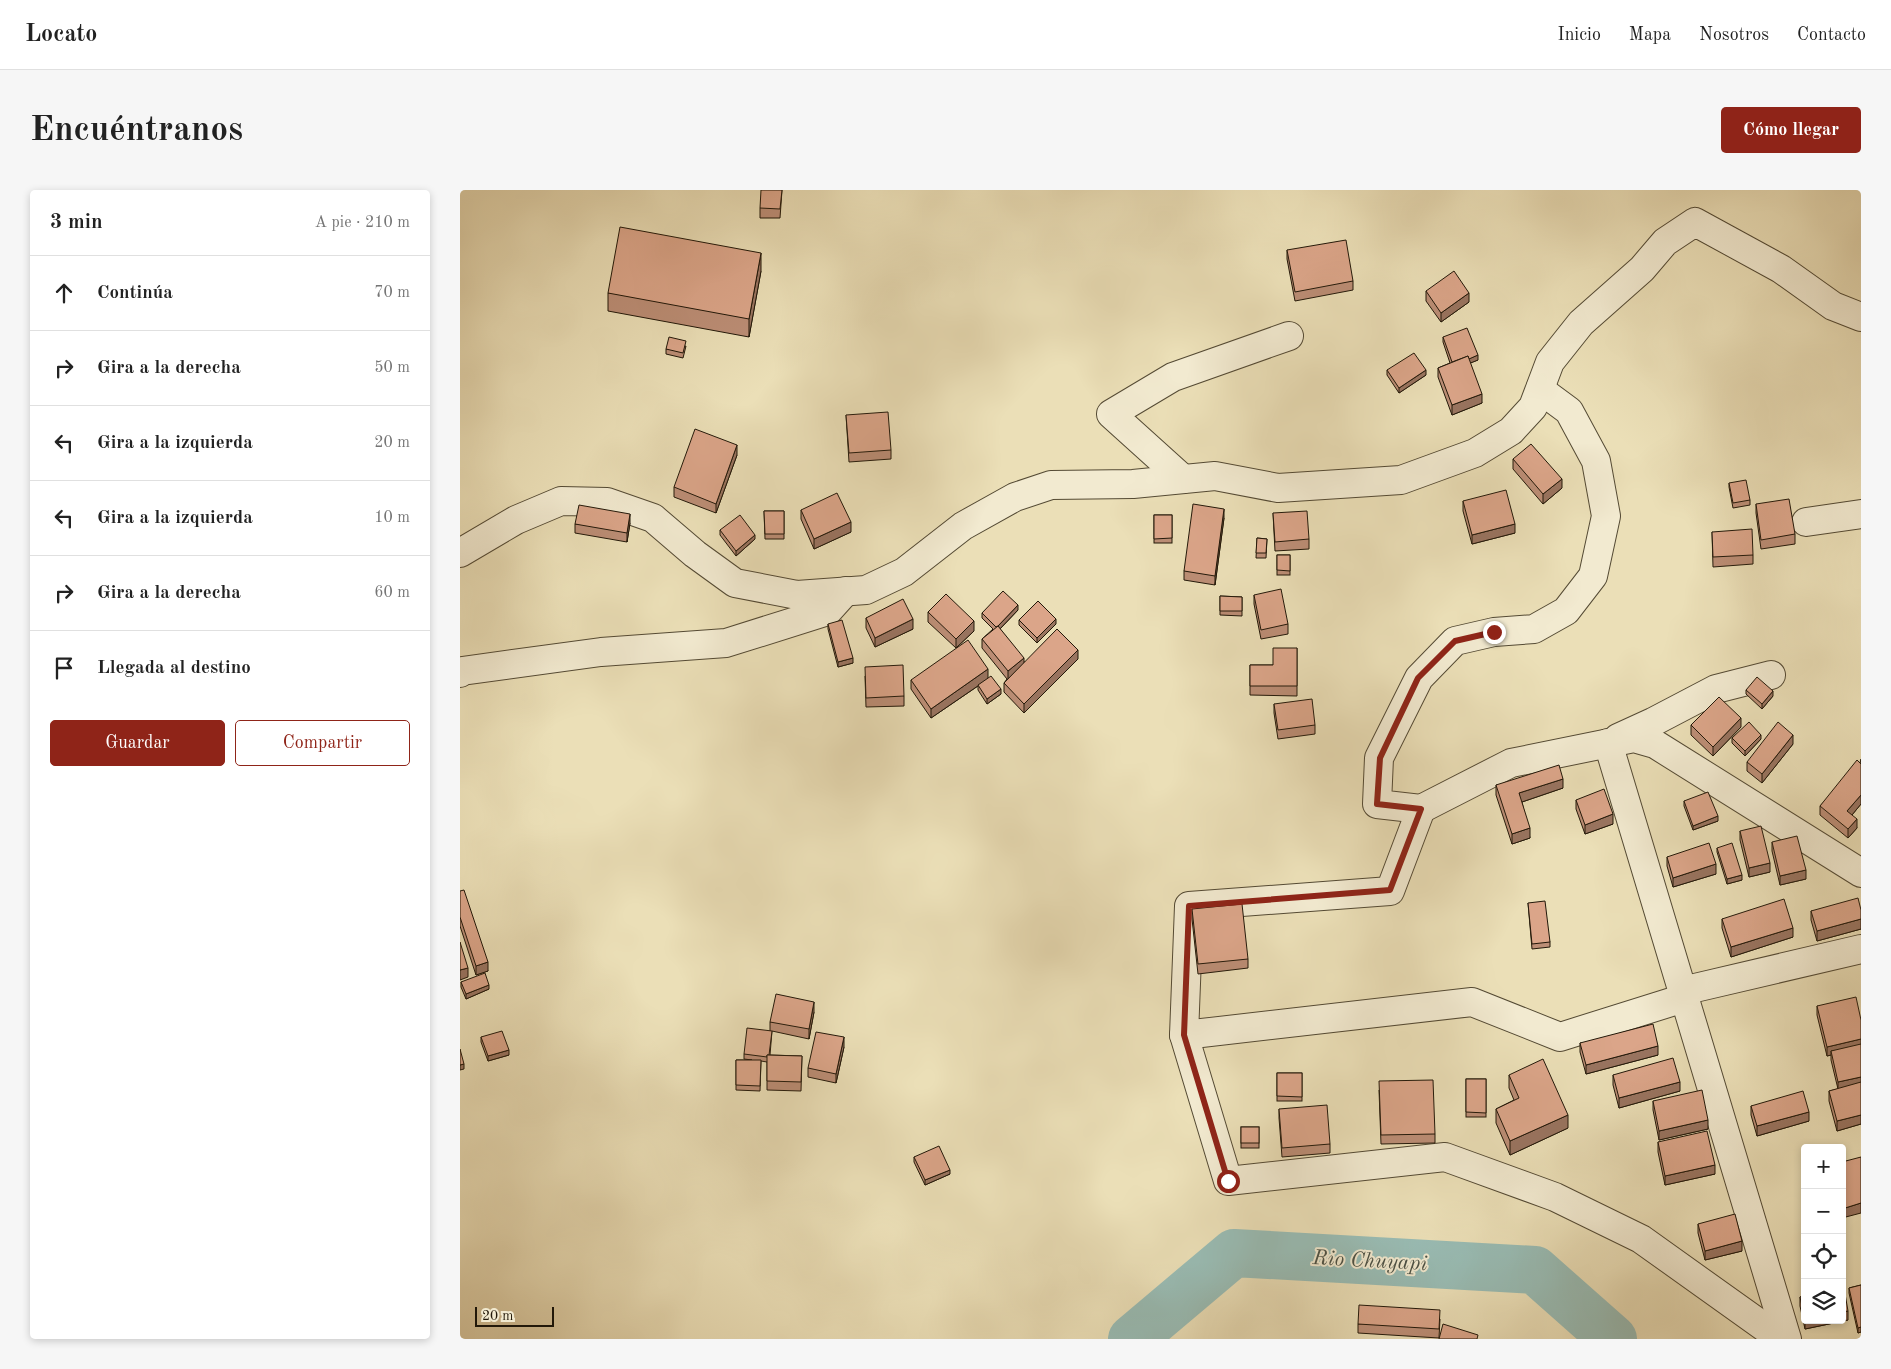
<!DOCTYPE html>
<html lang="es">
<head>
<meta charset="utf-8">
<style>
	body { margin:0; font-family:"Old Standard TT",serif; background:#f6f6f6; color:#222 }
	.controls { position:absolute; right:15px; bottom:15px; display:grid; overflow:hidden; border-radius:5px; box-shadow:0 2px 8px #0003 }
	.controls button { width:45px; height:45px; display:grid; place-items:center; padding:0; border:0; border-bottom:1px solid #e0e0e0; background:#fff; color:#222; font:25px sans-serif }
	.scale { position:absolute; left:15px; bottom:12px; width:79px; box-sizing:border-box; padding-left:5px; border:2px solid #221809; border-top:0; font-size:14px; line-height:18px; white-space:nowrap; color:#221809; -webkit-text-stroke:4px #f2ead0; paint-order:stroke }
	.stop { position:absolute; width:15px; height:15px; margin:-11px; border:4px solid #8f2418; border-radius:50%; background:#fff }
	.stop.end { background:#8f2418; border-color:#fff; box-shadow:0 1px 5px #0008 }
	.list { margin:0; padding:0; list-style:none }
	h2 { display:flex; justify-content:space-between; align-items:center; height:65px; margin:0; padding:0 20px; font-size:21px }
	h2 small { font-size:16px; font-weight:400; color:#767676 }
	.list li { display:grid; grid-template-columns:32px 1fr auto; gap:15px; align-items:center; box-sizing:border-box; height:75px; padding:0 20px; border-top:1px solid #e0e0e0 }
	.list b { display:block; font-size:19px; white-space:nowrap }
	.list em { font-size:16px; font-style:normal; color:#767676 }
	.actions { display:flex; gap:10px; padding:15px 20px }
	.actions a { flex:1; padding:11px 0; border:1px solid #8f2418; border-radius:5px; text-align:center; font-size:18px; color:#8f2418 }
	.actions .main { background:#8f2418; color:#fff }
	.icon { flex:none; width:28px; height:28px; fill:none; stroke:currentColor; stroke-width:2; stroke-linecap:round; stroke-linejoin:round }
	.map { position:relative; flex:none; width:1401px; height:1149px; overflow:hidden; border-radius:5px }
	header { display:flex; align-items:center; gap:30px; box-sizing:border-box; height:70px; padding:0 25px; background:#fff; border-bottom:1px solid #e0e0e0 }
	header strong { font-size:24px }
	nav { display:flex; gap:28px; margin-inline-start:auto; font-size:18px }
	.intro { display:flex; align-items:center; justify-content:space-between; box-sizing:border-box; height:120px; padding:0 30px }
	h1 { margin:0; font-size:35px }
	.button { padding:12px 22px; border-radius:5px; background:#8f2418; color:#fff; font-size:18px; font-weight:700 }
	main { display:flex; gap:30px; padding:0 30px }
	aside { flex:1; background:#fff; border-radius:5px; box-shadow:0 2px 8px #0003 }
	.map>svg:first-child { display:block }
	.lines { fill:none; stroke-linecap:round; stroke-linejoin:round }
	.river { stroke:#99bcb4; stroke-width:48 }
	.street-casing { stroke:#544a34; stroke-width:30 }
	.street { stroke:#f2ead0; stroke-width:28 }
	.wall { fill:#bc8e76; stroke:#221809 }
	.shaded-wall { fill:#997460; stroke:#221809 }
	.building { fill:#dba589; stroke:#221809 }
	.route { stroke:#8f2418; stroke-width:6 }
	.labels { text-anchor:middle; stroke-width:4; stroke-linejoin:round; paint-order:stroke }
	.water-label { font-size:21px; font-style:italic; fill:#4c5145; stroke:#f2ead0 }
</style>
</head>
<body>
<header>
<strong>Locato</strong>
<nav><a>Inicio</a><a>Mapa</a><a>Nosotros</a><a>Contacto</a></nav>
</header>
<div class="intro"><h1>Encuéntranos</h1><a class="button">Cómo llegar</a></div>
<main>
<aside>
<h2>3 min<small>A pie · 210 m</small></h2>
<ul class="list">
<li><svg class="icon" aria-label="ahead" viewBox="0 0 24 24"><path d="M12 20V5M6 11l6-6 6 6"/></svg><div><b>Continúa</b></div><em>70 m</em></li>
<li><svg class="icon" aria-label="right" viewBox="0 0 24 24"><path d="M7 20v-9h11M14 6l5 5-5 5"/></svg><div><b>Gira a la derecha</b></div><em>50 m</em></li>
<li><svg class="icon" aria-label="left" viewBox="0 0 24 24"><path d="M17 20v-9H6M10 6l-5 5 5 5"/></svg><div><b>Gira a la izquierda</b></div><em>20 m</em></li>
<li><svg class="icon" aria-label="left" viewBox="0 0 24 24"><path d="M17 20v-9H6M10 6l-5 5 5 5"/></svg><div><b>Gira a la izquierda</b></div><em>10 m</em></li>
<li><svg class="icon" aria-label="right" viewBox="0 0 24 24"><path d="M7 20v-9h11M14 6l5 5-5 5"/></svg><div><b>Gira a la derecha</b></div><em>60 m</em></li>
<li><svg class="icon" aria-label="arrive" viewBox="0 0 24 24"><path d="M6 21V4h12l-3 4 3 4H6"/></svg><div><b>Llegada al destino</b></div></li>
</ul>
<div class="actions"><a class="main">Guardar</a><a>Compartir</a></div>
</aside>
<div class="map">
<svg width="1401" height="1149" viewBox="0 0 1401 1149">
	<rect width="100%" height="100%" fill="#ebdfb7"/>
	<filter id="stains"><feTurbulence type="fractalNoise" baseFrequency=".004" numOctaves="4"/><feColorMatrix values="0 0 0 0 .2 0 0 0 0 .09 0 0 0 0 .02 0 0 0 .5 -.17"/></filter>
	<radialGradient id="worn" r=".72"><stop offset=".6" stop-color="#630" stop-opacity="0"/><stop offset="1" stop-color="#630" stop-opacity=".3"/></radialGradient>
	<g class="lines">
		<polyline class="river" points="672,1149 774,1063 1075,1080 1153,1149"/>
		<g class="street-casing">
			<g id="street">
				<polyline points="1081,197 1086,204 1109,221 1136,271 1146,326 1133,386 1106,421 1074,439 1034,442 995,451 959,488 919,568 917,614 961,619 1051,573 1174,548 1195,554 1401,683"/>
				<polyline points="723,289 651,224 713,187 829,146"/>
				<polyline points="1346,332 1401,324"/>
				<polyline points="0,363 56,330 101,311 147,312 193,328 235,364 275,393 337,405 406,400 444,382 503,336 555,307 591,295 673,294 755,286 818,298 941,290 1015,263 1051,241 1073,217 1090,172 1121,133 1182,79 1205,52 1235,32 1321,79 1373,116 1401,127"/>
				<polyline points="0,483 2,481 141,462 266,453 368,421 386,401"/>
				<polyline points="1158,548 1193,532 1256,499 1311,485"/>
				<polyline points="1148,553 1327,1149"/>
				<polyline points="961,619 930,701 729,716 724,845 1012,812 1100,847 1224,808"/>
				<polyline points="1222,801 1401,759"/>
				<polyline points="724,845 768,991 985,967 1095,1007 1181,1049 1321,1149"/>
			</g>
		</g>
		<use href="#street" class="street"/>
	</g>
	<g class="wall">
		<polygon points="322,0 320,28 300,28 300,18"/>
		<polygon points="827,60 893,91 893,100 835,111 827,69"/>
		<polygon points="301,81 289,147 148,121 148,103"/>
		<polygon points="966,101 1009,112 981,132 966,111"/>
		<polygon points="983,147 1018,170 1010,173 1022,213 992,225 978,187 978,178 990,173 983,152"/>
		<polygon points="226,156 223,168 206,164 206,159"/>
		<polygon points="927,180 966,185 939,203 927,185"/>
		<polygon points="386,225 431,260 431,269 389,272"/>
		<polygon points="277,265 256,323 214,307 214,297"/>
		<polygon points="1053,269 1102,298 1083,314 1053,279"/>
		<polygon points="1269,293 1290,310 1290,315 1273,318 1269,297"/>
		<polygon points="1003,311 1055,343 1012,354 1003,321"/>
		<polygon points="1296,314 1335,344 1335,354 1301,359 1296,323"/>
		<polygon points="341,320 391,342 354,359 341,329"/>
		<polygon points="304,321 324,321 324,349 305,349"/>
		<polygon points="813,323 849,349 849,359 815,361"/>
		<rect x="694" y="325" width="18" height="28"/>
		<polygon points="764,328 755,395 724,390 724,381"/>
		<polygon points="170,333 167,352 115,343 115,334"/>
		<polygon points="260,340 295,349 276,366 260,345"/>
		<polygon points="1252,342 1293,365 1293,374 1253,377"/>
		<polygon points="797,348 807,349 806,368 796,368"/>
		<rect x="817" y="365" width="13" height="20"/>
		<polygon points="794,405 828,434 828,444 801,449 794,414"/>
		<polygon points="760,406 782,407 782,426 760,425"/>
		<polygon points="558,420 540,439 564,472 618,469 564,523 544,502 544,493 547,489 522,458 522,449 533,439 522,428 522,423"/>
		<polygon points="468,422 514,441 496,458 468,432"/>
		<polygon points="406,428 453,439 415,457 406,438"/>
		<polygon points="559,430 596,434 577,453 559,435"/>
		<polygon points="368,434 393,473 378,477 368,439"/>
		<polygon points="837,458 837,506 790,505 790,475 813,475"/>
		<polygon points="405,486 444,506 444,516 406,517"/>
		<polygon points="528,488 541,504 527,514 518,500 518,496 471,528 451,499 451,490"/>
		<polygon points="1286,500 1313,506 1302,519 1286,504"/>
		<polygon points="814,514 855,535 855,544 818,549 814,523"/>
		<polygon points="1231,535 1281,537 1253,566 1231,545"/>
		<polygon points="1272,548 1301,549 1285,566 1272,553"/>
		<polygon points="1333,554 1302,593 1287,581 1287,572"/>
		<polygon points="1401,569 1401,614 1392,625 1397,638 1388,648 1360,625 1360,616 1400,573"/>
		<polygon points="1036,595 1103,598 1062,612 1070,648 1052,654 1036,605"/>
		<polygon points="1116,610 1153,634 1125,644 1116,619"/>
		<polygon points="1224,611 1258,631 1233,640 1224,616"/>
		<polygon points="1280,641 1310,682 1289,687 1280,650"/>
		<polygon points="1312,652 1346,689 1320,695 1312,661"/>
		<polygon points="1257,658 1282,690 1267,694 1257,662"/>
		<polygon points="1207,667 1256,684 1213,697 1207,676"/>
		<polygon points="0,701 28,781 16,785 0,736"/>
		<polygon points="1068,713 1090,752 1090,757 1072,759"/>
		<polygon points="732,719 788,769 788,778 738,784 732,729"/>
		<polygon points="1401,720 1401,739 1357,751 1351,730 1351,721"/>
		<polygon points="1262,729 1333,747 1271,767 1262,738"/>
		<polygon points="1,792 29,799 6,809 1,797"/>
		<polygon points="1357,816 1401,830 1401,934 1377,941 1369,911 1369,901 1378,899 1371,870 1371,865 1367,866 1357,825"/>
		<polygon points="354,822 349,849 312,841 310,865 342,866 341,901 307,900 307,872 301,871 300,901 276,900 276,870 292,870 284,869 284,864 310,841 310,832"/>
		<polygon points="21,847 49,865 28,871 21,852"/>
		<polygon points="1120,853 1198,865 1126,884 1120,862"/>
		<polygon points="384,857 376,893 348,887 348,878"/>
		<rect x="817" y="883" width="25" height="28"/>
		<polygon points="1049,885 1108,938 1050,965 1036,933 1036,919 1054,910 1049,898"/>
		<polygon points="1153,885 1220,901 1159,918 1153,895"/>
		<rect x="1006" y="889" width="20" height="38"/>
		<polygon points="919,900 975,944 975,953 921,954"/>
		<polygon points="1193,911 1248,939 1199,950 1193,920"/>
		<polygon points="1291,916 1349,931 1297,946 1291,925"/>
		<polygon points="819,919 870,954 870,963 822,967 819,928"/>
		<rect x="781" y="937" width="18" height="21"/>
		<polygon points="1198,952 1255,984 1205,995 1198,962"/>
		<polygon points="454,967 490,984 465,995 454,972"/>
		<polygon points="1238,1034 1282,1061 1245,1070 1238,1043"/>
		<polygon points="1342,1090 1388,1130 1345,1139 1340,1116 1340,1107 1344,1106 1342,1095"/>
		<polygon points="1401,1095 1401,1142 1398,1143 1389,1103 1389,1098"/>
		<polygon points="980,1129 979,1148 898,1143 898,1134"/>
	</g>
	<g class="shaded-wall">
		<polygon points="301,63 301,81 289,147 289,129"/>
		<polygon points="1009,103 1009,112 981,132 981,123"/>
		<polygon points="1018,165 1018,170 993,180 993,175"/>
		<polygon points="966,180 966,185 939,203 939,198"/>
		<polygon points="1022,204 1022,213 992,225 992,215"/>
		<polygon points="277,255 277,265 256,323 256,314"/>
		<polygon points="1102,289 1102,298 1083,314 1083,304"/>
		<polygon points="764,319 764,328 755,395 755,386"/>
		<polygon points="170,324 170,333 167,352 167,343"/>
		<polygon points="391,332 391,342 354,359 354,349"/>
		<polygon points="1055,334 1055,343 1012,354 1012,345"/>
		<polygon points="295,345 295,349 276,366 276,361"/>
		<polygon points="558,415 558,420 537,442 537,437"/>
		<polygon points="453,429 453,439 415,457 415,448"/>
		<polygon points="596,429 596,434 577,453 577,448"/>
		<polygon points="514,431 514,441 496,458 496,449"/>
		<polygon points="618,460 618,469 564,523 564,514"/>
		<polygon points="393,468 393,473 378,477 378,472"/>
		<polygon points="564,468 564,477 548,490 548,481"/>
		<polygon points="528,479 528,489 471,528 471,519"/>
		<polygon points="541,499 541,504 527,514 527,509"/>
		<polygon points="1313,501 1313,506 1302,519 1302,514"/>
		<polygon points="1281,528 1281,537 1253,566 1253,557"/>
		<polygon points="1301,545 1301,549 1285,566 1285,561"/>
		<polygon points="1333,545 1333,554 1302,593 1302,584"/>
		<polygon points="1103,589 1103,598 1059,613 1059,603"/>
		<polygon points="1401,605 1401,614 1387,631 1387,621"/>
		<polygon points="1153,624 1153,634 1125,644 1125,635"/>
		<polygon points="1258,626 1258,631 1233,640 1233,636"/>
		<polygon points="1397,629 1397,638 1388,648 1388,639"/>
		<polygon points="1070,638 1070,648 1052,654 1052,644"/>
		<polygon points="1310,673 1310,682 1289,687 1289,678"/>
		<polygon points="1256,674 1256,684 1213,697 1213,688"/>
		<polygon points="1346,680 1346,689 1320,695 1320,686"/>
		<polygon points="1282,685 1282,690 1267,694 1267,689"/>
		<polygon points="1401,729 1401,739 1357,751 1357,741"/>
		<polygon points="1333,738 1333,747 1271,767 1271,757"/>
		<polygon points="28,772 28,781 16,785 16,776"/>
		<polygon points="8,778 8,787 0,790 0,780"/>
		<polygon points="29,795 29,799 6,809 6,804"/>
		<polygon points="354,812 354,822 349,849 349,839"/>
		<polygon points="384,847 384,857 376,893 376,884"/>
		<polygon points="1401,849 1401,858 1371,861 1371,865 1367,866 1367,857"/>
		<polygon points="1198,856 1198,865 1126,884 1126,875"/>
		<polygon points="49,860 49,865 28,871 28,866"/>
		<polygon points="4,874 4,879 0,880 0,875"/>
		<polygon points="1401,887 1401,896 1378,901 1378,892"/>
		<polygon points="1220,892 1220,901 1159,918 1159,908"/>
		<polygon points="1349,922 1349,931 1297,946 1297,936"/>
		<polygon points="1108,925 1108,938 1050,965 1050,951"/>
		<polygon points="1401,925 1401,934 1377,941 1377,931"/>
		<polygon points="1248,930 1248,939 1199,950 1199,941"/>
		<polygon points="1255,975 1255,984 1205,995 1205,986"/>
		<polygon points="490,980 490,984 465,995 465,990"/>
		<polygon points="1401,1013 1401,1023 1382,1028 1382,1019"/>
		<polygon points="1282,1051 1282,1061 1245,1070 1245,1061"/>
		<polygon points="1388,1121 1388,1130 1345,1139 1345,1130 1382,1130 1382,1122"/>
		<polygon points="1401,1137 1401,1142 1398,1143 1398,1138"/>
	</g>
	<g class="building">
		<polygon points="301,0 322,0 320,19 300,18"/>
		<polygon points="160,37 301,63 289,129 148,103"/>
		<polygon points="886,50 893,91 835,102 827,60"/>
		<polygon points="994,81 1009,103 981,123 966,101"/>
		<polygon points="1007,138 1018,165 1009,169 1008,166 992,172 983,147"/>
		<polygon points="209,147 226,151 223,163 206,159"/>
		<polygon points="954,163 966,180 939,198 927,180"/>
		<polygon points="1008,166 1022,204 992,215 978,178"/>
		<polygon points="428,222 431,260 389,263 386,225"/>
		<polygon points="235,239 277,255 256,314 214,297"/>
		<polygon points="1071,254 1102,289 1083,304 1053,269"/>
		<polygon points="1286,290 1290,310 1273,313 1269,293"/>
		<polygon points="1046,300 1055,334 1012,345 1003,311"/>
		<polygon points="377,303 391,332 354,349 341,320"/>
		<polygon points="1329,309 1335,344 1301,350 1296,314"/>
		<polygon points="733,314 764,319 755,386 724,381"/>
		<polygon points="119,315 170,324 167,343 115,334"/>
		<polygon points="304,321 324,321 324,344 305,344"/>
		<polygon points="847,321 849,349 815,352 813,323"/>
		<polygon points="280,325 295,345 276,361 260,340"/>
		<polygon points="694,325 712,325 712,348 694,349"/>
		<polygon points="1292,339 1293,365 1253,367 1252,342"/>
		<polygon points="797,348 807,349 806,363 796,363"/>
		<polygon points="817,365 830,365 830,381 817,380"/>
		<polygon points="821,399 828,434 801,440 794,405"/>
		<polygon points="543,401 558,415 538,436 536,437 522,423"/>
		<polygon points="486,404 514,431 496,449 468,422"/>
		<polygon points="760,406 782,407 782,421 760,421"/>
		<polygon points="443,409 453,429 415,448 406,428"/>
		<polygon points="578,411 596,429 577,448 559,430"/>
		<polygon points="382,430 393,468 378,472 368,434"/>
		<polygon points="538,436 564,468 548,481 522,449"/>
		<polygon points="597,439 618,460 564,514 544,493"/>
		<polygon points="508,450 528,479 471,519 451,490"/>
		<polygon points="813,458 837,458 837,496 790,496 790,475 813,475"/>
		<polygon points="443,475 444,506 406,508 405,477"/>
		<polygon points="531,486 541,499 527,509 518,495"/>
		<polygon points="1297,487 1313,501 1302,514 1286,500"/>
		<polygon points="1259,507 1281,528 1253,557 1231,535"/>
		<polygon points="852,509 855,535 818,540 814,514"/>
		<polygon points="1289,532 1301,545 1285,561 1272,548"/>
		<polygon points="1318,532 1333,545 1302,584 1287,572"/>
		<polygon points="1397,570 1401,574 1401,605 1387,621 1397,629 1388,639 1360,616"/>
		<polygon points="1099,575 1103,589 1059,603 1070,638 1052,644 1036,595"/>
		<polygon points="1144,599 1153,624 1125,635 1116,610"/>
		<polygon points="1248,602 1258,626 1233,636 1224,611"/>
		<polygon points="1301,636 1310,673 1289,678 1280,641"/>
		<polygon points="1337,646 1346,680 1320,686 1312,652"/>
		<polygon points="1249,653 1256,674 1213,688 1207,667"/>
		<polygon points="1272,653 1282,685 1267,689 1257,658"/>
		<polygon points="4,700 28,772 16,776 0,727 0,701"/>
		<polygon points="1398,708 1401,720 1401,729 1357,741 1351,721"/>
		<polygon points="1324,709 1333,738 1271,757 1262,729"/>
		<polygon points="1085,711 1090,752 1072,754 1068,713"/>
		<polygon points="782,714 788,769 738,774 732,719"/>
		<polygon points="0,752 8,778 0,780"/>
		<polygon points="25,783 29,795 6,804 1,792"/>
		<polygon points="316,804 354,812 349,839 310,832"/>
		<polygon points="1396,807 1401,830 1401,849 1367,857 1357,816"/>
		<polygon points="1193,834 1198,856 1126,875 1120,853"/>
		<polygon points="287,838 312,841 309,865 307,865 307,867 284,864"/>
		<polygon points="42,841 49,860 28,866 21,847"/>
		<polygon points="356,842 384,847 376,884 348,878"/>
		<polygon points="1401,854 1401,887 1378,892 1371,861"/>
		<polygon points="0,859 4,874 0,875"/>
		<polygon points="307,865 342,866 341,892 307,891"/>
		<polygon points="1213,868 1220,892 1159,908 1153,885"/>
		<polygon points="1083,869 1108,925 1050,951 1036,919 1059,908 1049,885"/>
		<polygon points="276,870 301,870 300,896 276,895"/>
		<polygon points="817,883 842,883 842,907 817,906"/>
		<polygon points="1006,889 1026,889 1026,923 1006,922"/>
		<polygon points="973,890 975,944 921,945 919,891"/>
		<polygon points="1401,892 1401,925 1377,931 1369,901"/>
		<polygon points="1242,900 1248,930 1199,941 1193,911"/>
		<polygon points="1343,901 1349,922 1297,936 1291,916"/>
		<polygon points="867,915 870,954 822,958 819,919"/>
		<rect x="781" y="937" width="18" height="16"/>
		<polygon points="1247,941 1255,975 1205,986 1198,952"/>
		<polygon points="479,956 490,980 465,990 454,967"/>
		<polygon points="1401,967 1401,1013 1382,1019 1382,972"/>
		<polygon points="1275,1024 1282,1051 1245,1061 1238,1034"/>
		<polygon points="1342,1090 1345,1090 1345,1104"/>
		<polygon points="1401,1095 1401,1137 1398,1138 1389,1098"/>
		<polygon points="1382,1098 1384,1098 1388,1121 1382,1122"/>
		<polygon points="1345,1106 1345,1130 1340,1107"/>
		<polygon points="899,1115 980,1120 979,1139 898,1134"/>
		<polygon points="983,1134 1018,1145 1017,1149 979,1149"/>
	</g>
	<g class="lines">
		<polyline class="route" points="768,991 724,845 729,716 930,700 961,619 917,614 920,568 958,488 995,451 1034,442"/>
	</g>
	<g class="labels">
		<g class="water-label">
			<text transform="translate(910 1070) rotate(3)" y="7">Rio Chuyapi</text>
		</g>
	</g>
	<rect width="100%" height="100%" filter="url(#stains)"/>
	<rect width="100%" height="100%" fill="url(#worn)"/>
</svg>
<div class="controls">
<button>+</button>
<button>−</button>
<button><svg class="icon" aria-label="locate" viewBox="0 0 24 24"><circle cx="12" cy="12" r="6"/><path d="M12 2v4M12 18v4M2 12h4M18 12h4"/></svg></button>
<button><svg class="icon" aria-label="layers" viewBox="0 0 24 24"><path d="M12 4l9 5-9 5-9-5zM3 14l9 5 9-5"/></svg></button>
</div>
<div class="scale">20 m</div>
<div class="stop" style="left:768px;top:991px"></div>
<div class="stop end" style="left:1034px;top:442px"></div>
</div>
</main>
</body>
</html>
